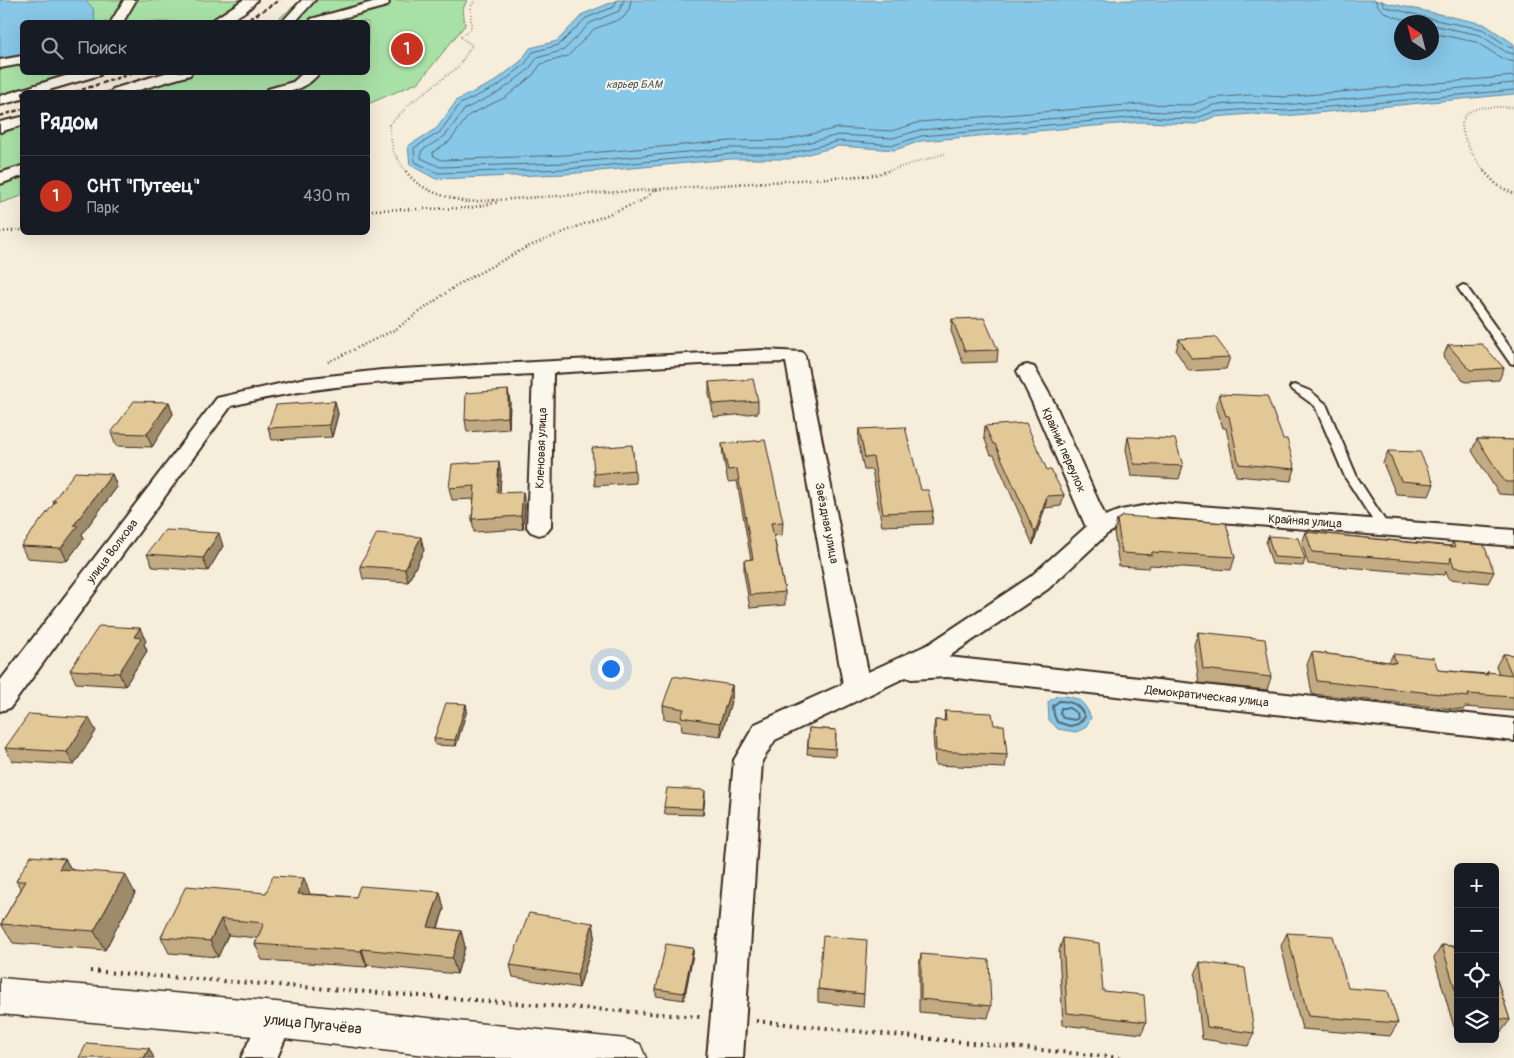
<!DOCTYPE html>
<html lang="ru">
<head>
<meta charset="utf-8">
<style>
	body { margin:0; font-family:Pangolin,sans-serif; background:#242831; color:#f1f3f6 }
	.controls { position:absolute; right:15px; bottom:15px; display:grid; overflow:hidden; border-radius:8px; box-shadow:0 5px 20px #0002 }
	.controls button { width:45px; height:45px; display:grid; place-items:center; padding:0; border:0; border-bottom:1px solid #363941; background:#171b24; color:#f1f3f6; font:25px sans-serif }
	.compass { position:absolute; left:1394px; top:15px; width:45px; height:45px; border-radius:50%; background:#171b24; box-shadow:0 5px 20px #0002; rotate:325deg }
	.you { position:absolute; left:610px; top:668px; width:18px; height:18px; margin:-12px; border:4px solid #fff; border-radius:50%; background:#1a73e8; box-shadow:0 0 0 8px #1a73e833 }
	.badge { display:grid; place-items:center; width:32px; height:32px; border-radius:50%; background:#c8321e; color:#fff; font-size:16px; font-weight:700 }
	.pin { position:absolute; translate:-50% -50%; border:2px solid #fff; box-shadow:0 1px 5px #0006 }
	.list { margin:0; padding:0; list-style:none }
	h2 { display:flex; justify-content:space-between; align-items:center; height:65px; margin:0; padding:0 20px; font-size:21px }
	h2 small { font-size:16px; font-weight:400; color:#9ea1a6 }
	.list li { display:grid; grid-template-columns:32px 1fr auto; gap:15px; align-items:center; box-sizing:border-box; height:80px; padding:0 20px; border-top:1px solid #363941 }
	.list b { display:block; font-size:19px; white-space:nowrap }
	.list p { margin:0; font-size:16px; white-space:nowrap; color:#9ea1a6 }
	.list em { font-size:16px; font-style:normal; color:#9ea1a6 }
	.icon { flex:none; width:28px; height:28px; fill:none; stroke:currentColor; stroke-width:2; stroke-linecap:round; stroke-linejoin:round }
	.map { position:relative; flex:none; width:1514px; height:1058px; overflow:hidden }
	.search { position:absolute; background:#171b24; box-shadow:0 5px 20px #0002; left:20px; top:20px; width:350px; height:55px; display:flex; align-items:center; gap:12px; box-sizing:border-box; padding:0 18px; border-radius:8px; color:#9ea1a6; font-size:19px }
	.panel { position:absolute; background:#171b24; box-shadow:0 5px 20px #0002; left:20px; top:90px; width:350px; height:145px; border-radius:8px }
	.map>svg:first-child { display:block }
	.green { fill:#a8e1a5; stroke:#728662 }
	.water { fill:#87c7e8; stroke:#698897; fill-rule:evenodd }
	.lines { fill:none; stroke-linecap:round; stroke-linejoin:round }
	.shore-far1 { stroke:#59696f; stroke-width:1 }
	.shore { stroke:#59696f; stroke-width:2 }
	.lane-casing { stroke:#3b2a1e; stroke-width:4 }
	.street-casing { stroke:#3b2a1e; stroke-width:4 }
	.secondary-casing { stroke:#3b2a1e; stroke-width:3 }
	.path-far2 { stroke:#3b2a1e; stroke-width:2; stroke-dasharray:0.5 2.5; stroke-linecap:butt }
	.path-far1 { stroke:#3b2a1e; stroke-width:2.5; stroke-dasharray:1 3; stroke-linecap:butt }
	.path { stroke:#3b2a1e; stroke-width:4; stroke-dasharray:2 5; stroke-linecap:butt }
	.lane { fill:#fbf7ec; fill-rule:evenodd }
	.street { fill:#fbf7ec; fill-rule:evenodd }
	.secondary { fill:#fbf7ec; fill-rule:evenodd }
	.rail { stroke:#3b2a1e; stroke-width:2.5; stroke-dasharray:4.5 2.5; stroke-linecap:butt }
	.wall { fill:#c2ab82; stroke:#3b2a1e }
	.shaded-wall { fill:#9e8b6a; stroke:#3b2a1e }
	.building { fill:#e2c797; stroke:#3b2a1e }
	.labels { text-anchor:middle; stroke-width:4; stroke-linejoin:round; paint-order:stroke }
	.far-water-label { font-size:11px; font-style:italic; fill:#52595b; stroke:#fbf7ec }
	.street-label { font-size:12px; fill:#3b2a1e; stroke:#fbf7ec }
	.near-street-label { font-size:15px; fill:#3b2a1e; stroke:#fbf7ec }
</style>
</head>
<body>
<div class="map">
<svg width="1514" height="1058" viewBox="0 0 1514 1058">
	<rect width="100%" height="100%" fill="#f6eddb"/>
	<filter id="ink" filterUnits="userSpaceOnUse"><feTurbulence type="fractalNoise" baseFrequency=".02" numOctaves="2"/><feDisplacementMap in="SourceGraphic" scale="10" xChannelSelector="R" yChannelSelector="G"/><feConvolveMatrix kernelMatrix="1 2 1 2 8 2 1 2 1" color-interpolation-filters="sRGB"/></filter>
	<g filter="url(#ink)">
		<g class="green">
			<polygon points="85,0 244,0 209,22 95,22 92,8"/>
			<polygon points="301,0 467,0 463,9 465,25 419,82 368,104 368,92 104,92 171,73 368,72 368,22 275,22"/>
			<polygon points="22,56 22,72 86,73 0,99 0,62"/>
			<polygon points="22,117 22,196 0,203 0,123"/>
		</g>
		<g class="water">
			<polygon points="0,0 85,0 93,8 95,22 22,22 22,56 0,62"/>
			<path d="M618 0H1374L1484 24 1514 44V94L1285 116 1251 114 1214 117 1196 124 1141 122 921 141 895 150 839 146 789 159H731L566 174 436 179 410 165 408 146 437 128 457 100 494 82 521 61 530 48 557 41 583 14ZM1432 22V52H1402V22Z"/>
			<path d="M1057 696C1077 696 1084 700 1091 718L1085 728 1076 732 1058 729 1049 720 1048 702Z"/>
		</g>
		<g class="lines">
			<g class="shore-far1">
				<polyline points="617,0 614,7 586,18 559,45 533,52 524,65 498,86 460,104 440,132 414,148 415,162 438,173 566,169 731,154 788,154 839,141 894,145 921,136 1140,117 1195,119 1213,112 1251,109 1285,111 1514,90"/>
				<polyline points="624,0 619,11 590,23 564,50 537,58 528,70 501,91 465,109 445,136 421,151 421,158 440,167 566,163 731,148 787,148 838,135 893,138 920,130 1140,111 1194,113 1213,105 1250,103 1285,105 1514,83"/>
				<polyline points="631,0 629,10 623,18 594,29 568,56 541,64 533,75 506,97 469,115 450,141 433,152 433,155 441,160 565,155 730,141 786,140 838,128 892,131 920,122 1139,104 1192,105 1212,98 1249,95 1285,97 1514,76"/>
				<path d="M1375 0C1381 18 1405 19 1421 22"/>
				<polyline points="1382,0 1383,5 1386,7 1440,21 1482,29 1509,47 1514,48"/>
				<polyline points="1432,25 1480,35 1506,52 1514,54"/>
				<polyline points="1432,33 1476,42 1503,59 1514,62"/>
			</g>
			<g class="shore">
				<path d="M1059 701C1072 701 1080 705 1085 717L1078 724 1070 726 1057 722 1054 715 1053 706Z"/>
				<polygon points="1061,708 1069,708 1077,713 1078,718 1075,720 1063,718 1060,714"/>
			</g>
			<g class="lane-casing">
				<g id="lane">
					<polygon points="1463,285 1466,286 1514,353 1514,364 1510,363 1458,288"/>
					<polygon points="1295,385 1310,391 1326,404 1357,477 1389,527 1387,530 1379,530 1377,527 1345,477 1315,406 1290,388 1291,386"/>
				</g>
			</g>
			<g class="street-casing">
				<g id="street">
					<polygon points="124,0 136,0 123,22 111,22"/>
					<path d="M243 0H257C246 14 227 24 210 22Z"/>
					<polygon points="302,0 315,0 295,22 282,22"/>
					<polygon points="380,0 387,0 389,3 387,6 328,22 310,22 311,19"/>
					<polygon points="22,56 22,64 0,68 0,60"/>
					<polygon points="78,72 102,72 100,75 42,92 22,92 22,99 0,105 0,96"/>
					<polygon points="168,72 192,72 190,75 132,92 111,92 113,89"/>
					<path d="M304 72H320C306 90 287 95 266 92L268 89 293 82Z"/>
					<polygon points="22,117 22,125 0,132 0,122"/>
					<polygon points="22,166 22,176 0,184 0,173"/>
					<path d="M763 350 802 352 805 356 868 672 929 644 1030 577 1086 527 1033 404 1017 371 1020 367 1027 365 1034 367 1055 404 1105 516 1121 510 1160 503 1514 530V546L1160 517 1127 523 1107 534 1048 589 948 657 1514 719V741L947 677 911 679 906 677 775 740 762 761 743 1058H707L734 760 755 724 843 684 786 362 700 364 553 373 551 527 547 532 539 535 531 532 527 527 533 374C431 379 330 381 231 406L10 708 0 711V681L217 398 301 379 382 370Z"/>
					<polygon points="276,1004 288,1009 293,1020 277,1058 241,1058 264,1009"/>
				</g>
			</g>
			<g class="secondary-casing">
				<polygon id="secondary" points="0,978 276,1002 626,1039 640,1044 646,1058 452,1058 276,1038 0,1014"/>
			</g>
			<g class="path-far2">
				<polyline points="406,172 393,151 389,125 412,102 458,67 472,45 460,37 471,29 471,6 476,0"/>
				<polyline points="884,172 947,153"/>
				<path d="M1485 172C1476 160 1451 126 1468 113 1479 104 1501 108 1514 107"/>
			</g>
			<g class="path-far1">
				<path d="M406 171C419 191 444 196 466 202L874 175 888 171"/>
				<polyline points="1484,171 1497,185 1514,194"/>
				<polyline points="368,210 469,208 499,202"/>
				<polyline points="0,232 22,230"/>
				<polyline points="328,362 396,329 457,285 527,247 641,201 659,188"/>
			</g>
			<g class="path">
				<polyline points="90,971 700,1017"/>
				<polyline points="756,1021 1120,1058"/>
			</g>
			<use href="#lane" class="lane"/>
			<use href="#street" class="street"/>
			<use href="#secondary" class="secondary"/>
			<g class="rail">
				<polyline points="244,22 280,0"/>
				<polyline points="75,92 136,72"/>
				<polyline points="0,116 22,109"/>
			</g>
		</g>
		<g class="wall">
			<polygon points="952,319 998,350 997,362 963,363 951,331"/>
			<polygon points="1179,339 1230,357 1226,369 1189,371 1176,351"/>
			<polygon points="1448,345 1504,368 1499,380 1465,382 1443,357"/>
			<polygon points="709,382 758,401 758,413 714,417 709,394"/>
			<polygon points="508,390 510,402 509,429 467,432 465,420"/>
			<polygon points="1219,394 1283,439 1295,469 1291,481 1236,476 1226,428 1223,428 1216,406"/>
			<polygon points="335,401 338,414 332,437 272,440 268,428"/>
			<polygon points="169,402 173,414 152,447 116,446 111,433"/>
			<polygon points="985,426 1047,470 1064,495 1061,506 1045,508 1033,545 994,455 991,455 984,437"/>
			<polygon points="859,429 921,490 933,511 932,524 882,526 872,470 864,470 858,441"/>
			<polygon points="1128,437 1183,466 1179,479 1131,476 1126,449"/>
			<polygon points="1477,439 1514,440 1514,495 1499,494 1472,451"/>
			<polygon points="722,444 783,522 782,535 774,536 785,592 785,605 750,608 744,573 744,560 751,560 737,481 728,482 723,456"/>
			<polygon points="632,445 636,483 595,486 594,474"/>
			<polygon points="1388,451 1434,484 1429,496 1396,494 1383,463"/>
			<polygon points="112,474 117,487 82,534 84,538 67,561 27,558 21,546 54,504 53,501"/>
			<polygon points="501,474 500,493 525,505 523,529 474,532 472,519 474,499 452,500 449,488"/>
			<polygon points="1117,520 1235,557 1231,570 1150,565 1149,568 1119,566 1114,532"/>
			<polygon points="1306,532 1451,546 1453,542 1494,572 1488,583 1449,579 1446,571 1445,575 1308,564 1302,543"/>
			<polygon points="1268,536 1305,559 1303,566 1272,564 1266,543"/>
			<polygon points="223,546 208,571 153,567 147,554"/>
			<polygon points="424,550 408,582 363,579 360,566"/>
			<polygon points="1198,632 1271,677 1267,690 1199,683 1194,645"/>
			<polygon points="146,641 144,644 147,651 125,686 76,683 70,670"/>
			<polygon points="1312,652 1389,662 1393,654 1438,670 1486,674 1487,672 1499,674 1496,666 1503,654 1514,655 1514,711 1465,707 1463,710 1312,694 1307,665"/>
			<polygon points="732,685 732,698 721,736 682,731 681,721 664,719 663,705"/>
			<polygon points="466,704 467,710 456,746 435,745 434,739"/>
			<polygon points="945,711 994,725 1007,755 1005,768 935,765 933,734 935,720 944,721"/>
			<polygon points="809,728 836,730 835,756 807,754"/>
			<polygon points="96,731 74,765 12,761 5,748"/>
			<polygon points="705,797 703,815 665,814 664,807"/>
			<polygon points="65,859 71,869 135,893 105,950 13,943 1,924 21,889 16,881"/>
			<polygon points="440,892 444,909 438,928 461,931 465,947 457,974 367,965 367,967 262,960 255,944 257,938 228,935 218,957 169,953 161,937 266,893 310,894 356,897"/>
			<polygon points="593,923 595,936 579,988 513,977 510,965"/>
			<polygon points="1287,933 1348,988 1398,1023 1390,1036 1302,1029 1281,946"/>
			<polygon points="1063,938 1103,991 1146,1022 1142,1034 1063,1025 1059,951"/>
			<polygon points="1442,945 1458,947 1458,1028 1454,1027 1434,958"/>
			<polygon points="693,948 693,954 684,1000 656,996 656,989"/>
			<polygon points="921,954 991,1006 988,1018 919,1012 919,967"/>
			<polygon points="1200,962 1254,1033 1248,1046 1202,1039 1195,975"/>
			<polygon points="1495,974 1510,1020 1501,1032 1495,1032"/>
			<polygon points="818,989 864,994 863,1007 818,1002"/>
		</g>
		<g class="shaded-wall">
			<polygon points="508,390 510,402 509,429 508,417"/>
			<polygon points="335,401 338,414 332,437 329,425"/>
			<polygon points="169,402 173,414 152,447 147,434"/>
			<polygon points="499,461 501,474 499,506 497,493"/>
			<polygon points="112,474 117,487 82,534 84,538 67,561 61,548 74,525"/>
			<polygon points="523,492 525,505 523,529 521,516"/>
			<polygon points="1047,496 1045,508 1033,545 1035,533"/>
			<polygon points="219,533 223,546 208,571 203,558"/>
			<polygon points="421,537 424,550 408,582 405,569"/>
			<polygon points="140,628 146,641 144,644 147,651 125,686 119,673 134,637"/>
			<polygon points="732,685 732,698 721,736 720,723"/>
			<polygon points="466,704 467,710 456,746 455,740"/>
			<polygon points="89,718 96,731 74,765 67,752"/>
			<polygon points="705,790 705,797 703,815 703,809"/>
			<polygon points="65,859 76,878 59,869"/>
			<polygon points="125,874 135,893 105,950 94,931"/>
			<polygon points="304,878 310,894 304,911 298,894"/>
			<polygon points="440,892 444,909 432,944 428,927"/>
			<polygon points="221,919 228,935 218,957 210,941"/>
			<polygon points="593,923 595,936 579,988 577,975"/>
			<polygon points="461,931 465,947 457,974 452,958"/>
			<polygon points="693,948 693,954 684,1000 684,993"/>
			<polygon points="362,949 367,965 367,967 361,951"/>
			<polygon points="149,1048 154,1058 144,1058"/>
		</g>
		<g class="building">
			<polygon points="984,318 998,350 965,351 952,319"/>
			<polygon points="1215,337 1230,357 1192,359 1179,339"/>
			<polygon points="1482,344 1504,368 1470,370 1448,345"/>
			<polygon points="753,379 758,401 713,404 709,382"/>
			<polygon points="508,390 508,417 465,420 466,393"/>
			<polygon points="1219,394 1267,396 1283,439 1287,439 1295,469 1239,464 1229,416 1226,416"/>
			<polygon points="134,401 169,402 147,434 111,433"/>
			<polygon points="335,401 329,425 268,428 276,405"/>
			<polygon points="1026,423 1047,470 1051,470 1064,495 1047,496 1035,533 995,444 993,444 985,426"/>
			<polygon points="905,427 921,490 928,490 933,511 883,513 873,457 865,458 859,429"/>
			<polygon points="1128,437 1175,439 1183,466 1134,464"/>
			<polygon points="1477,439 1514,440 1514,482 1505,482"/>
			<polygon points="765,440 783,522 771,523 785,592 750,595 744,560 753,559 737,469 728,470 722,444"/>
			<polygon points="632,445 635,470 594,474 592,448"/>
			<polygon points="1388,451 1420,452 1434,484 1401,481"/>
			<polygon points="499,461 497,493 523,492 521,516 472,519 475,486 449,488 452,464"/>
			<polygon points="75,472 112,474 74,525 78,526 61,548 21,546 56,501 53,501"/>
			<polygon points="1123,516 1226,523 1235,557 1152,552 1152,555 1122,553 1117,520"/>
			<polygon points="165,530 219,533 203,558 147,554"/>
			<polygon points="1306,532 1455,547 1453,542 1484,545 1494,572 1454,567 1451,557 1450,563 1312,552"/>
			<polygon points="377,533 421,537 405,569 360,566"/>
			<polygon points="1268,536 1298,538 1305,559 1274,557"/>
			<polygon points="99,626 140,628 134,637 141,638 119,673 70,670"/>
			<polygon points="1198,632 1265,639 1271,677 1203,669"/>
			<polygon points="1312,652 1396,663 1393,654 1434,658 1438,670 1488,675 1487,672 1512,675 1503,654 1514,655 1514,697 1468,694 1469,697 1317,681"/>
			<polygon points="673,676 732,685 720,723 681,717 684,709 663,705"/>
			<polygon points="446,703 466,704 455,740 434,739"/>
			<polygon points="945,711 992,713 994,725 1004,725 1007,755 936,751 935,720 946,721"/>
			<polygon points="29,714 89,718 67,752 5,748"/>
			<polygon points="809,728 836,730 835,749 808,747"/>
			<polygon points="667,788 705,790 703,809 664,807"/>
			<polygon points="31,856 65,859 59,869 125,874 94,931 1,924 26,881 16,881"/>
			<polygon points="273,876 304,878 298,894 356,897 360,886 440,892 428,927 461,931 452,958 362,949 361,951 255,944 264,923 221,919 210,941 161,937 186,886 266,893"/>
			<polygon points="529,913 593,923 577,975 510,965"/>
			<polygon points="1287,933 1333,936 1348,988 1388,991 1398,1023 1308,1016"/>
			<polygon points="823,936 867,940 864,994 818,989"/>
			<polygon points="1063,938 1099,943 1103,991 1144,995 1146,1022 1067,1013"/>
			<polygon points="666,944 693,948 684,993 656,989"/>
			<polygon points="1442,945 1458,947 1458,999"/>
			<polygon points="921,954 989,960 991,1006 921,999"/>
			<polygon points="1200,962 1245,968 1254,1033 1207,1027"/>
			<polygon points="1495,974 1510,1020 1495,1018"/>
			<polygon points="87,1043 149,1048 144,1058 79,1058"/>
		</g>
	</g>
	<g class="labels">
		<g class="far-water-label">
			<text x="634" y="88">карьер БАМ</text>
		</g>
		<g class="street-label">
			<text transform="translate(541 448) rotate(-88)" y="4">Кленовая улица</text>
			<text transform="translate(1064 450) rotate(66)" y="4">Крайний переулок</text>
			<text transform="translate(1305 521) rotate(4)" y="4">Крайняя улица</text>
			<text transform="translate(827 523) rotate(79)" y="4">Звёздная улица</text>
			<text transform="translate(112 551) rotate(-53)" y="4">улица Волкова</text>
			<text transform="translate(1207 696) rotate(6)" y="4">Демократическая улица</text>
		</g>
		<g class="near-street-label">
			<text transform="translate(313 1024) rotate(6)" y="5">улица Пугачёва</text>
		</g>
	</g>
</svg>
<div class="controls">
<button>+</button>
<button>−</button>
<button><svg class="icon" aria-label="locate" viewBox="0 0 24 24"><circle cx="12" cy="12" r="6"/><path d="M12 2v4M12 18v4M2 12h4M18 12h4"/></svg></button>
<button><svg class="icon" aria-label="layers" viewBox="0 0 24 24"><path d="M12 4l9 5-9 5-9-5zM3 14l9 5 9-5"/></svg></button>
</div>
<svg class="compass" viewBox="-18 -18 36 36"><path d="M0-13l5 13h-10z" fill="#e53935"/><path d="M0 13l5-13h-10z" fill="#9ea1a6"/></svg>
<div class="you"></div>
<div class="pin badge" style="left:407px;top:49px">1</div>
<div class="search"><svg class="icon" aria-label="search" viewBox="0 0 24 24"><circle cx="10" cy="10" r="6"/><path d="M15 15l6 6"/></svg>Поиск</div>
<section class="panel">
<h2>Рядом<small></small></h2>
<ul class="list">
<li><span class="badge">1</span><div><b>СНТ &quot;Путеец&quot;</b><p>Парк</p></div><em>430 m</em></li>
</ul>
</section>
</div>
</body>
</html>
